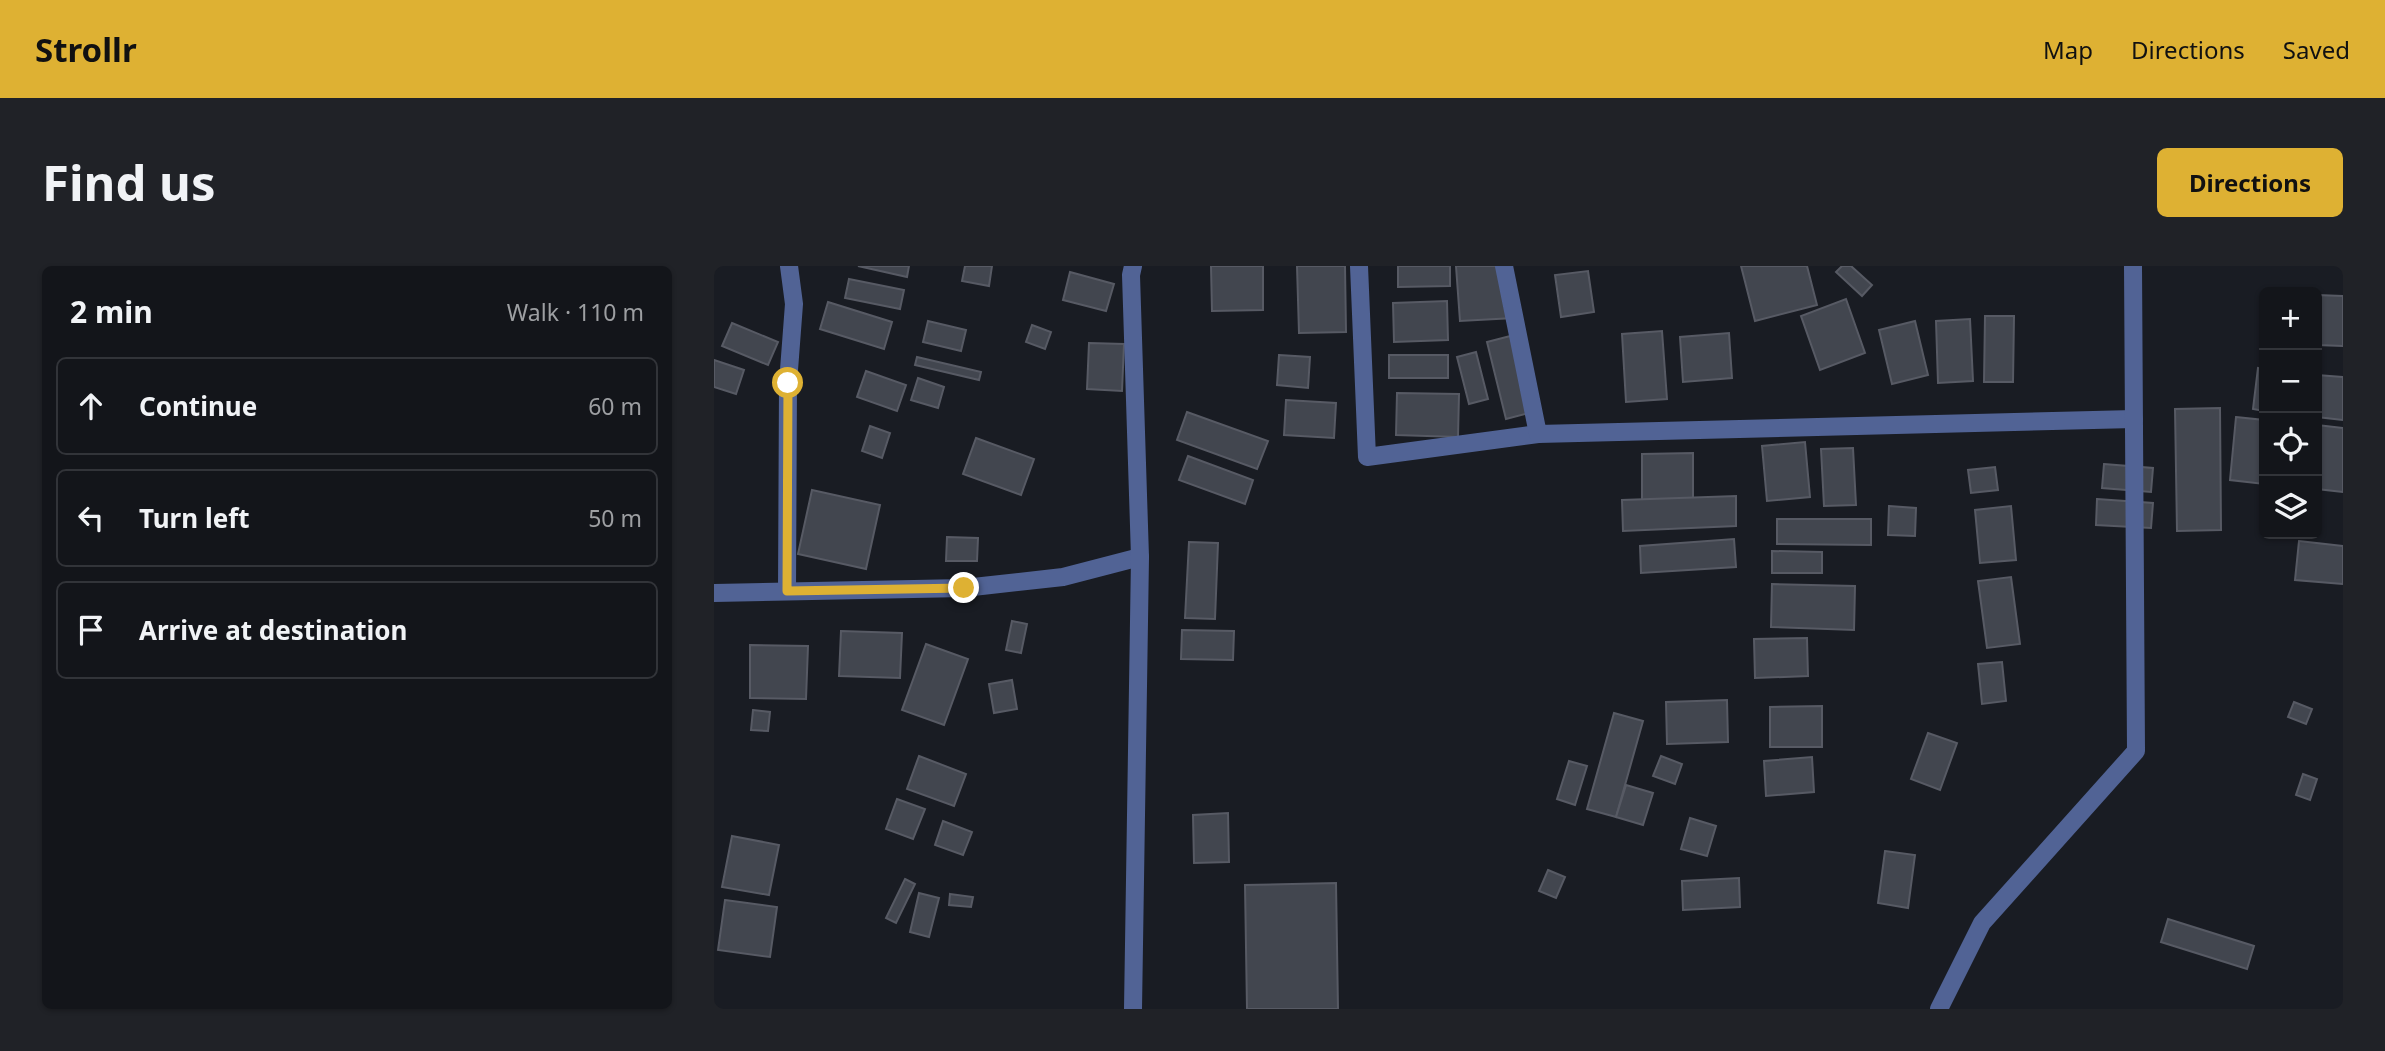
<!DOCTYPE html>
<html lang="en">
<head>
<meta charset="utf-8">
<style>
	body { margin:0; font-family:"Noto Sans",sans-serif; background:#202227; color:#f1f3f6 }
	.controls { position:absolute; right:21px; top:21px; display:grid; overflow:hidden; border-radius:10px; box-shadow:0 2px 5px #0004 }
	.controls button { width:63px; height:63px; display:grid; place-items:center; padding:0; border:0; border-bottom:2px solid #323439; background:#13151a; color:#f1f3f6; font:35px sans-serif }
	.stop { position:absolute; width:21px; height:21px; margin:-16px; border:5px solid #deb133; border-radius:50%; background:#fff }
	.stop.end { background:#deb133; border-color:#fff; box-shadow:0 2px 7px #0008 }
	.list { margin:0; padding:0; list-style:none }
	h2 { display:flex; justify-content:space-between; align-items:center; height:91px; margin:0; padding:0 28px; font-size:30px }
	h2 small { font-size:23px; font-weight:400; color:#9d9fa2 }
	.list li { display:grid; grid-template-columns:46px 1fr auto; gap:21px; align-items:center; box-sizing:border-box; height:98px; margin:0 14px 14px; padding:0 14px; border:2px solid #323439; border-radius:10px }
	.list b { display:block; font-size:26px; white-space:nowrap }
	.list em { font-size:23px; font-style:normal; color:#9d9fa2 }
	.icon { flex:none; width:38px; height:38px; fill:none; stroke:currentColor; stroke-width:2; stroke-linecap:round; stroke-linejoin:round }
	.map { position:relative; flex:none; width:1629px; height:743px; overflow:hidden; border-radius:10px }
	header { display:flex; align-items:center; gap:42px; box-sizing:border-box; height:98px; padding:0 35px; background:#deb133; color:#111 }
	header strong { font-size:33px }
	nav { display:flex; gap:38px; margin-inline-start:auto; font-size:24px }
	.intro { display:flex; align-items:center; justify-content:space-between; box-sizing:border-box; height:168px; padding:0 42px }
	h1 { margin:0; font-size:49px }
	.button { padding:18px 32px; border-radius:10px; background:#deb133; color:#111; font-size:24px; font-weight:700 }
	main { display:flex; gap:42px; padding:0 42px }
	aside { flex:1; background:#13151a; border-radius:10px; box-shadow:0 2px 5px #0004 }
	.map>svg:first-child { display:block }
	.building { fill:#42464f; stroke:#575a64; stroke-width:2 }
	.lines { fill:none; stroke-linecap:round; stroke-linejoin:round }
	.minor { stroke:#516395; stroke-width:18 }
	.route { stroke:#deb133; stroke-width:9 }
</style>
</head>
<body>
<header>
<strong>Strollr</strong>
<nav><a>Map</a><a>Directions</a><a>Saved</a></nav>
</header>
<div class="intro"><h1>Find us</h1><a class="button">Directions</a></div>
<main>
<aside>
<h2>2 min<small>Walk · 110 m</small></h2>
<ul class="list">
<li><svg class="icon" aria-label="ahead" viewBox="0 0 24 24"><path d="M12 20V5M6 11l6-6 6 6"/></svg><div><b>Continue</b></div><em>60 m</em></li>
<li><svg class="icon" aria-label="left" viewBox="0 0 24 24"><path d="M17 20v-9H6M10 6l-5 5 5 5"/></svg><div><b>Turn left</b></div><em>50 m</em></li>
<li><svg class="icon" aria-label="arrive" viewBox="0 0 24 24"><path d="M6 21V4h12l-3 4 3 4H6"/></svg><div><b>Arrive at destination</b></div></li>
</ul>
</aside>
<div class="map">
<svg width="1629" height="743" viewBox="0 0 1629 743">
	<rect width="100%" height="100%" fill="#191c23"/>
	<g class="building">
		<polygon points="144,0 195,0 193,11"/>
		<polygon points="251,0 278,0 275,20 248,15"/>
		<polygon points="497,0 549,0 549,44 498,45"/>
		<polygon points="583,0 631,0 632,66 585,67"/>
		<polygon points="684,0 736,0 736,20 684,21"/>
		<polygon points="742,0 797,0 800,52 746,55"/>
		<polygon points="1027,0 1093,0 1103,39 1041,55"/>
		<polygon points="1128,0 1137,0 1158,19 1148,30 1122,6"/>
		<polygon points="874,5 880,46 847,51 841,9"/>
		<polygon points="356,6 400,18 392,45 349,34"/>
		<polygon points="135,13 190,24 186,43 131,32"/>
		<polygon points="1603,29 1629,30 1629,80 1603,79"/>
		<polygon points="1132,33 1151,87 1106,104 1087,50"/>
		<polygon points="733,35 734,74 680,76 679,37"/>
		<polygon points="114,36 178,56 170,83 106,63"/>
		<polygon points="1271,50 1300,50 1299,116 1270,116"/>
		<polygon points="1256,53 1259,115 1224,117 1222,55"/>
		<polygon points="214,55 252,64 247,85 209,76"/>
		<polygon points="1201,55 1214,109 1178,118 1165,64"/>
		<polygon points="18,57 64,76 54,99 8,80"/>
		<polygon points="318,59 337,66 331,83 312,76"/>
		<polygon points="948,65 953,133 912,136 908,68"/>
		<polygon points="1015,67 1018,112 969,116 966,71"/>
		<polygon points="804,68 823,145 792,153 773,76"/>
		<polygon points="375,77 410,78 408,125 373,123"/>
		<polygon points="762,86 774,133 755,138 743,91"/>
		<polygon points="565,89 596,91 594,122 563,119"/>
		<rect x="675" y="89" width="59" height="23"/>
		<polygon points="203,91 267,106 265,114 201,99"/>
		<polygon points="0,94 30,104 22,128 0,121"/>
		<polygon points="1544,102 1550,103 1550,145 1539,143"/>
		<polygon points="152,105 192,119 183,145 143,131"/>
		<polygon points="1603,109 1629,111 1629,154 1603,151"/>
		<polygon points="204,112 230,121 224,142 197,134"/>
		<polygon points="683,127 745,128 744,171 682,169"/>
		<polygon points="572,134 622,137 620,172 570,169"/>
		<polygon points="1506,142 1507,264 1463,265 1461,143"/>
		<polygon points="473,146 554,175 543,203 463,174"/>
		<polygon points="1522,151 1550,154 1550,218 1516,214"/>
		<polygon points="1603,159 1629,162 1629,226 1603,223"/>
		<polygon points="156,160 176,167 168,192 148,185"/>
		<polygon points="262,172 320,193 307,229 249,208"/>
		<polygon points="1091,176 1096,231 1053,235 1048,180"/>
		<polygon points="1139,182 1142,239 1110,240 1107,183"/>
		<polygon points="979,187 979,238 928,239 928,188"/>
		<polygon points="474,190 539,214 531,238 465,214"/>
		<polygon points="1390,198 1439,202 1437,226 1388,222"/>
		<polygon points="1281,201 1284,224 1257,227 1254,204"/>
		<polygon points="98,224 166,239 152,303 84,288"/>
		<polygon points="1022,230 1022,260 909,265 908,234"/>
		<polygon points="1383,233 1439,237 1437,262 1382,259"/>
		<polygon points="1175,240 1202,242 1201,270 1174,269"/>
		<polygon points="1297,240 1302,294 1266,297 1261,244"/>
		<polygon points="1063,253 1157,253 1157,279 1063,278"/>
		<polygon points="233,271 264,272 263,295 232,295"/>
		<polygon points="1020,273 1022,301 927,307 926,280"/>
		<polygon points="1585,275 1629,280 1629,318 1581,314"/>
		<polygon points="475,276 504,277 501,353 471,352"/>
		<polygon points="1058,285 1108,286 1108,307 1058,307"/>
		<polygon points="1297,311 1306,378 1273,382 1264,315"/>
		<polygon points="1058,318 1141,320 1140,364 1057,361"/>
		<polygon points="298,355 313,358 307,387 292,384"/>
		<polygon points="468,364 520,365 519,394 467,393"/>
		<polygon points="127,365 188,367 186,412 125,410"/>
		<polygon points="1093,372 1094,410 1041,412 1040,373"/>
		<polygon points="212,378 254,393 230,459 188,444"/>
		<polygon points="36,379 94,380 92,433 36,432"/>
		<polygon points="1288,396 1292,435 1268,438 1264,398"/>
		<polygon points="298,414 303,443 280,447 275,418"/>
		<polygon points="1013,434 1014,476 953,478 952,436"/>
		<polygon points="1580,436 1598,443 1592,458 1574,451"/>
		<polygon points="1108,440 1108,481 1056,481 1056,441"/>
		<polygon points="39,444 56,446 54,465 37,464"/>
		<polygon points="900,447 929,455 902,551 873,543"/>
		<polygon points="1214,467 1243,477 1226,524 1197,513"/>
		<polygon points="205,490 252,508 240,540 193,523"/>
		<polygon points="947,490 968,498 961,518 939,510"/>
		<polygon points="1098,491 1100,526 1052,530 1050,495"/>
		<polygon points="855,495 873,500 861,539 843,533"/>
		<polygon points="1589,508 1603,513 1596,534 1582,529"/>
		<polygon points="912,519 939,527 929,559 902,551"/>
		<polygon points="183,533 211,543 199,573 172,563"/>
		<polygon points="514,547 515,596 480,597 479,549"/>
		<polygon points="976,552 1002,560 993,590 967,583"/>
		<polygon points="229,555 258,566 249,589 221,579"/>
		<polygon points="18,570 65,579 55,629 8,621"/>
		<polygon points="1171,585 1201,589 1194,642 1164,637"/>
		<polygon points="834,604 851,611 842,632 825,625"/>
		<polygon points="1025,612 1026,641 969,644 968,615"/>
		<polygon points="191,613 201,618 182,657 172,652"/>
		<polygon points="622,617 624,743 533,743 531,619"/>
		<polygon points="205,627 225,632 215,671 196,666"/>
		<polygon points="236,628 259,631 257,641 235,639"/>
		<polygon points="11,634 63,641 56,691 4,684"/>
		<polygon points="1454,653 1540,680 1533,703 1447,676"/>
	</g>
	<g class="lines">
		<g class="minor">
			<polyline points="645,0 653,191 824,168"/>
			<polyline points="790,0 824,168 1420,153"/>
			<polyline points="73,325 74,117 80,38 75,0"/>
			<polyline points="0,327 250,322 349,311 426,291"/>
			<polyline points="419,743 426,291 417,9 419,0"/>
			<polyline points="1225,743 1268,657 1422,485 1419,0"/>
		</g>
	</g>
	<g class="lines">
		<polyline class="route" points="74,117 73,325 250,322"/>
	</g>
</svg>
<div class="controls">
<button>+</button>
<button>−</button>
<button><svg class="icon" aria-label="locate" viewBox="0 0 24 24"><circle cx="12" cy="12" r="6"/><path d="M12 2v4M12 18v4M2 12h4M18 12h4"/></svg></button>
<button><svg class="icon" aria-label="layers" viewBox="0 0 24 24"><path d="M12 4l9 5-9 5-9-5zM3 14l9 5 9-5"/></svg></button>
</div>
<div class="stop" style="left:74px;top:117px"></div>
<div class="stop end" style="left:250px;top:322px"></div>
</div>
</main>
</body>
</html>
